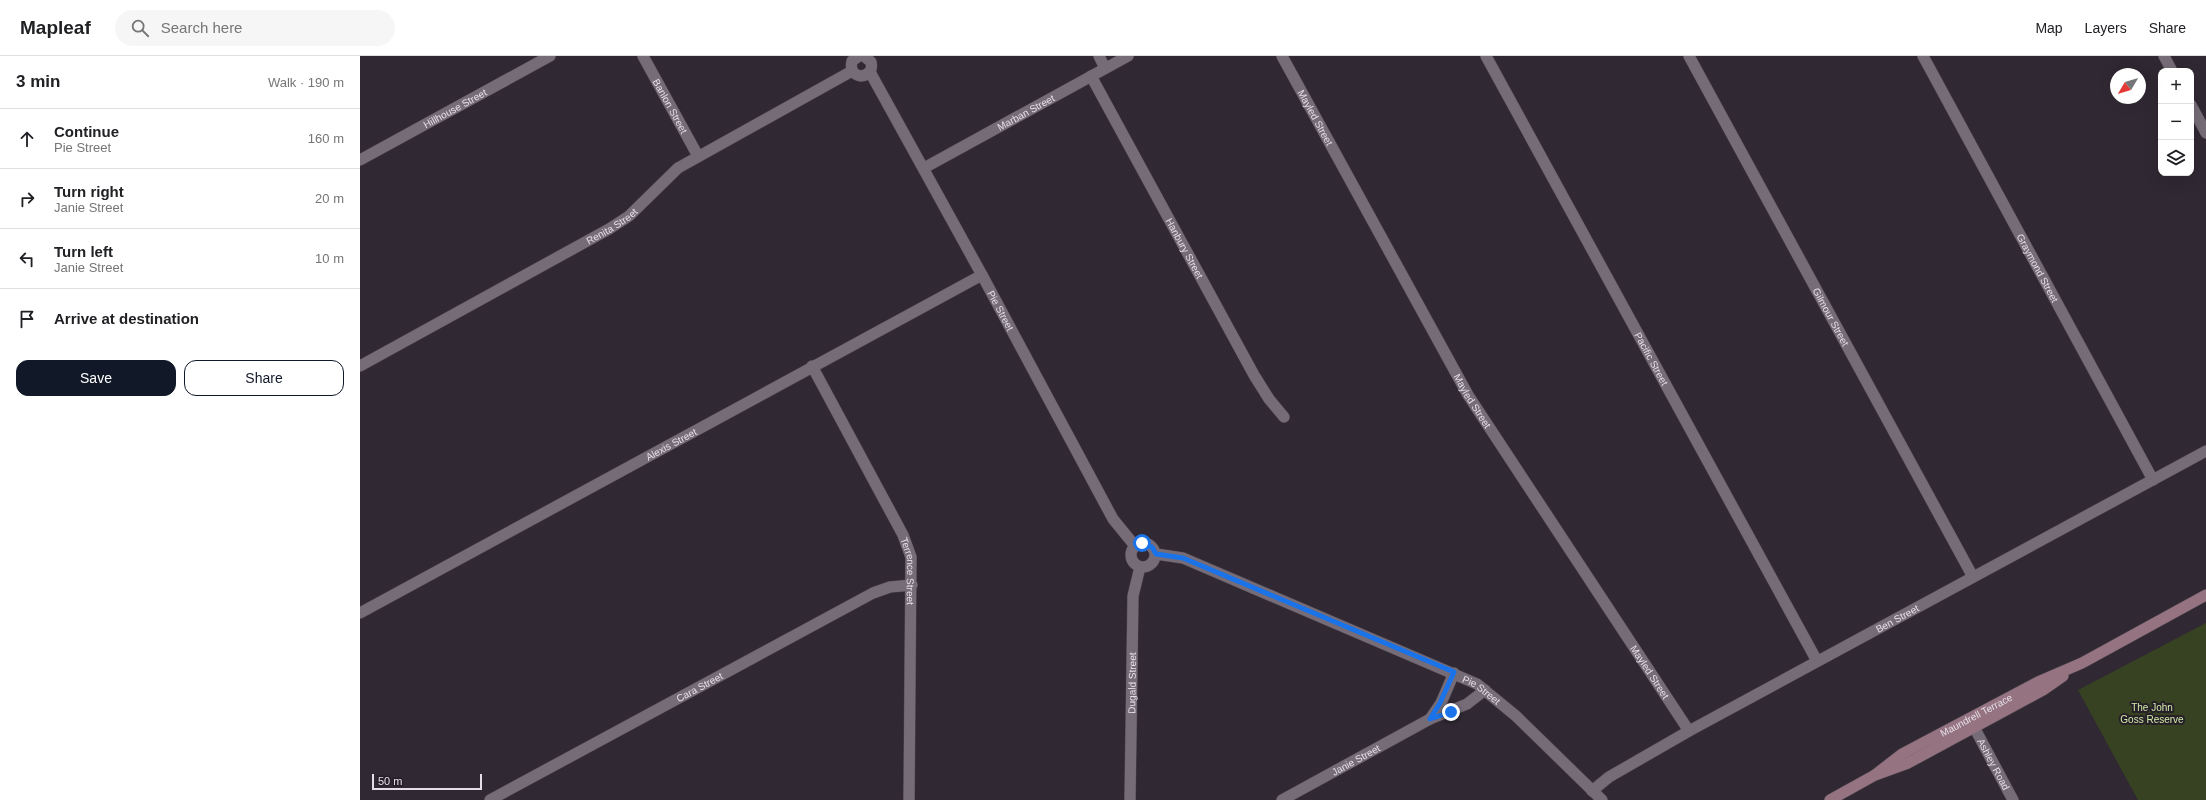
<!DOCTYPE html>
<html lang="en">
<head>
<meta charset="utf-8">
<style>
	body { margin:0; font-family:Arial,sans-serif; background:#f6f6f6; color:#202124 }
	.controls { position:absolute; right:12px; top:12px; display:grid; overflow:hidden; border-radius:8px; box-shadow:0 4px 16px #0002 }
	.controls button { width:36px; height:36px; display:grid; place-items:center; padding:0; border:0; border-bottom:1px solid #e0e0e0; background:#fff; color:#202124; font:20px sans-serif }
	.compass { position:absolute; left:1750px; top:12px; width:36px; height:36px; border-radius:50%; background:#fff; box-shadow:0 4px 16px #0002; rotate:232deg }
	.scale { position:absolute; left:12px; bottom:10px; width:110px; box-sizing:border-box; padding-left:4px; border:2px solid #e4dfe6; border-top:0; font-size:11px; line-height:14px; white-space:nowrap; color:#e4dfe6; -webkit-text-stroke:3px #261e28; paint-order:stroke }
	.stop { position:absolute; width:12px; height:12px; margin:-9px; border:3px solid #1a73e8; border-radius:50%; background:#fff }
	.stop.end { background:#1a73e8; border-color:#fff; box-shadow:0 1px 4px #0008 }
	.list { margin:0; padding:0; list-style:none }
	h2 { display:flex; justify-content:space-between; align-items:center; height:52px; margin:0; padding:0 16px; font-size:17px }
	h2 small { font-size:13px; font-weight:400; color:#757577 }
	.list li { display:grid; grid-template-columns:26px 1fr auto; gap:12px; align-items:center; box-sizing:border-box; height:60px; padding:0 16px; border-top:1px solid #e0e0e0 }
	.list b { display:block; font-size:15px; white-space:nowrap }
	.list p { margin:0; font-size:13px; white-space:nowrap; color:#757577 }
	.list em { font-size:13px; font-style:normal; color:#757577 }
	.actions { display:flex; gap:8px; padding:12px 16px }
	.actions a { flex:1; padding:9px 0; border:1px solid #111827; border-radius:12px; text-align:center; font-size:14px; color:#111827 }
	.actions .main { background:#111827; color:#fff }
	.icon { flex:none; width:22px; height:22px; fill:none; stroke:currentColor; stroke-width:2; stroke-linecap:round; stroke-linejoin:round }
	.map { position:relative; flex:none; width:1846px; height:744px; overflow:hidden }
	header { display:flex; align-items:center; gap:24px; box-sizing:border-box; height:56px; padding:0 20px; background:#fff; border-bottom:1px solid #e0e0e0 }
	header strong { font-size:19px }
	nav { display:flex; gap:22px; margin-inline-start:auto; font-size:14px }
	.search { width:280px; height:36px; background:#f6f6f6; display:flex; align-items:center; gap:10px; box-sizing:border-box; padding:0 14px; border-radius:22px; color:#757577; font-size:15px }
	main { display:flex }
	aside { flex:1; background:#fff }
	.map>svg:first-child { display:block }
	.green { fill:#374222 }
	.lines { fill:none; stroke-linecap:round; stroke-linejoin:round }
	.minor-casing { stroke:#4d464e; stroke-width:12 }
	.secondary-casing { stroke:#4d464e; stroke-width:12 }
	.minor { stroke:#756c78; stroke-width:11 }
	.secondary { stroke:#957380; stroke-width:11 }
	.route { stroke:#1a73e8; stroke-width:5 }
	.labels { text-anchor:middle; stroke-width:4; stroke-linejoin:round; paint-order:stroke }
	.street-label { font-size:10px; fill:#e4dfe6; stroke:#261e28 }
	.park-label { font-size:10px; fill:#d2eca8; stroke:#261e28 }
</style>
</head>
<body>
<header>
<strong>Mapleaf</strong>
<div class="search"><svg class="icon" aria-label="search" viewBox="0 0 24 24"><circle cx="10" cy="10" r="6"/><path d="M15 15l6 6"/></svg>Search here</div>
<nav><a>Map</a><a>Layers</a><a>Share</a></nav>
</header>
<main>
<aside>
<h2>3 min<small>Walk · 190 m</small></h2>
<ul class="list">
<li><svg class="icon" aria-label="ahead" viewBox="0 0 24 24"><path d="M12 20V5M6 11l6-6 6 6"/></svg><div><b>Continue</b><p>Pie Street</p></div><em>160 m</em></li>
<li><svg class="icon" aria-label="right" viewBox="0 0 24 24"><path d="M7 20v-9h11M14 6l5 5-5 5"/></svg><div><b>Turn right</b><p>Janie Street</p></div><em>20 m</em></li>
<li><svg class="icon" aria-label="left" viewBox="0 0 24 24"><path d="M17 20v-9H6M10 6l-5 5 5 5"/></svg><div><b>Turn left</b><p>Janie Street</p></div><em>10 m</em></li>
<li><svg class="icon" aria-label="arrive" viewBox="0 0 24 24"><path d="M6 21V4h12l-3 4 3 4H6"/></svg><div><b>Arrive at destination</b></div></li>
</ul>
<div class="actions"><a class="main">Save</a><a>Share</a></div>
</aside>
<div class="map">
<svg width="1846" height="744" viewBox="0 0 1846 744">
	<rect width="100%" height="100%" fill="#302832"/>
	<polygon class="green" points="1846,567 1846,744 1778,744 1718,634"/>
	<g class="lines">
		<g class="minor-casing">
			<g id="minor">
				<path id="s1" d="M283 0 338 100"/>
				<path d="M499 0 492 5C490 13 493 19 501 20 509 19 513 14 511 6L504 0"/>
				<polyline points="739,0 745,12"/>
				<path id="s2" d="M922 0 1108 339 1329 675"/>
				<path id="s3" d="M1126 0 1457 605"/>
				<path id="s4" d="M1329 0 1613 521"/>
				<path id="s5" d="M1563 0 1793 424"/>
				<polyline points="1804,0 1812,15"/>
				<path id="s6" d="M510 16 622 219 753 463 775 490"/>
				<path id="s7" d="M731 20 894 319 909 343 924 361"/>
				<polyline points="1831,49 1846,77"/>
				<path id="s8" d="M0 104 190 0"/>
				<path id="s9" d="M564 112 768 0"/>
				<path id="s10" d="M0 310 249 173 269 160 318 112 492 15"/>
				<path id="s11" d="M452 310 543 479 551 501 549 744"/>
				<circle cx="783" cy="499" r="12"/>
				<path id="s12" d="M796 498 823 502 1117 628 1156 660 1242 744"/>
				<path id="s13" d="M0 557 622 219"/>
				<polyline points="1070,663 1081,647 1094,617"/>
				<path id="s14" d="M1614 671 1653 744"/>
				<path id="s15" d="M1232 735 1249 721 1329 675 1846 395"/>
				<path id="s16" d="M130 744 513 537 530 531 552 529"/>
				<path id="s17" d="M770 744 773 540 780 511"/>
				<path id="s18" d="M922 744 1070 663 1107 648 1125 634"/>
			</g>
		</g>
		<g class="secondary-casing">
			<g id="secondary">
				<path id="s19" d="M1515 719 1542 698 1678 626 1722 607 1846 539"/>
				<polyline points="1470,744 1515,719 1548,707 1683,634 1703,620"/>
			</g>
		</g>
		<use href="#minor" class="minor"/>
		<use href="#secondary" class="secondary"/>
	</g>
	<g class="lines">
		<polyline class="route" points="782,487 792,491 796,498 823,502 1094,616 1080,647 1070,663 1091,656"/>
	</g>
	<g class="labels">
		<g class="street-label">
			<text dy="4" stroke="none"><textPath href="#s1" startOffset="57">Banlon Street</textPath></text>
			<text dy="4" stroke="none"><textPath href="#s8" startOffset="108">Hillhouse Street</textPath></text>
			<text dy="4" stroke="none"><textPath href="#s9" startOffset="116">Marban Street</textPath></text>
			<text dy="4" stroke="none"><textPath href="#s2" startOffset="70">Mayled Street</textPath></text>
			<text dy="4" stroke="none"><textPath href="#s10" startOffset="288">Renita Street</textPath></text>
			<text dy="4" stroke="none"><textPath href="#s7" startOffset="196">Hanbury Street</textPath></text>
			<text dy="4" stroke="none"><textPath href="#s5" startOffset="241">Graymond Street</textPath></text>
			<text dy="4" stroke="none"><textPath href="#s6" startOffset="272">Pie Street</textPath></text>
			<text dy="4" stroke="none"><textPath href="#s4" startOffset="297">Gilmour Street</textPath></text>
			<text dy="4" stroke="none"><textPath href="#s3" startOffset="345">Pacific Street</textPath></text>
			<text dy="4" stroke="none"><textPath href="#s2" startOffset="394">Mayled Street</textPath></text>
			<text dy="4" stroke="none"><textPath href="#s13" startOffset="354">Alexis Street</textPath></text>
			<text dy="4" stroke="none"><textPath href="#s11" startOffset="229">Terrence Street</textPath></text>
			<text dy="4" stroke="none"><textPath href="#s15" startOffset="351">Ben Street</textPath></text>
			<text dy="4" stroke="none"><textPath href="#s2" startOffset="718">Mayled Street</textPath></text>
			<text dy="4" stroke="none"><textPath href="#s17" startOffset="117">Dugald Street</textPath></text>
			<text dy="4" stroke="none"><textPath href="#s16" startOffset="238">Cara Street</textPath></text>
			<text dy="4" stroke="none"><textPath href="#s12" startOffset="354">Pie Street</textPath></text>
			<text dy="4" stroke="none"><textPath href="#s19" startOffset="118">Maundrell Terrace</textPath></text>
			<text dy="4" stroke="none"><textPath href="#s18" startOffset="84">Janie Street</textPath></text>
			<text dy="4" stroke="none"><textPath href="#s14" startOffset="42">Ashley Road</textPath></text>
		</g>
		<g class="park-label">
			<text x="1792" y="655">The John<tspan x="1792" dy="12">Goss Reserve</tspan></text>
		</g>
	</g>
</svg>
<div class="controls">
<button>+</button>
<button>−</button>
<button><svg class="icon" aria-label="layers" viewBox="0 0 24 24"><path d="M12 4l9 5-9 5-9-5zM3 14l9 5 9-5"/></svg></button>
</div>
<svg class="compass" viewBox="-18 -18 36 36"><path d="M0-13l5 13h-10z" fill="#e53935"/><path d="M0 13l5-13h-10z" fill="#757577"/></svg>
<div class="scale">50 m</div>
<div class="stop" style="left:782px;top:487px"></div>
<div class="stop end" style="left:1091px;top:656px"></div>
</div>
</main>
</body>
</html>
